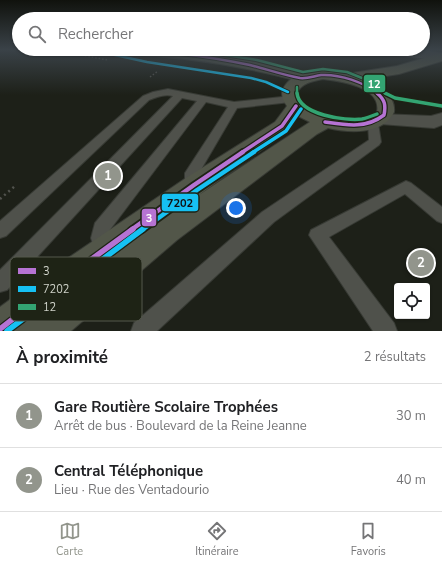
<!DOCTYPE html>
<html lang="fr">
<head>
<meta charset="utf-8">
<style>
	body { margin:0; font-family:"Nunito Sans",sans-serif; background:#f6f6f6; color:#202124 }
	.controls { position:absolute; right:12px; bottom:12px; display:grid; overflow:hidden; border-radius:4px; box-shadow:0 1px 3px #0004 }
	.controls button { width:36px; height:36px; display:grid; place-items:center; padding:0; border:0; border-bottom:1px solid #e0e0e0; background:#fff; color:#202124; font:20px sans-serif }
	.you { position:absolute; left:236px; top:208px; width:14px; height:14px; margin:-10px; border:3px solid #fff; border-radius:50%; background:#1a73e8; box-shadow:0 0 0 6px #1a73e833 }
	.badge { display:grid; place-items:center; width:26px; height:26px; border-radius:50%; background:#92958c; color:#fff; font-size:13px; font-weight:700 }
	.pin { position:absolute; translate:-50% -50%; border:2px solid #fff; box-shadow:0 1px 4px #0006 }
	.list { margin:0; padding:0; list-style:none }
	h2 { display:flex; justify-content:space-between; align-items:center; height:52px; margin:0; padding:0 16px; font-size:17px }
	h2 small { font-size:13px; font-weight:400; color:#757577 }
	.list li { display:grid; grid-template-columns:26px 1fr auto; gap:12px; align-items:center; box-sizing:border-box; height:64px; padding:0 16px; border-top:1px solid #e0e0e0 }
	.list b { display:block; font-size:15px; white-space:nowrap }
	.list p { margin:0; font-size:13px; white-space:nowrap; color:#757577 }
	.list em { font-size:13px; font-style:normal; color:#757577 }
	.icon { flex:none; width:22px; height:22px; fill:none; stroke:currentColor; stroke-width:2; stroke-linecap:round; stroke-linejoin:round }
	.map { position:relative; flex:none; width:442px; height:331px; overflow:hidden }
	.search { position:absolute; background:#fff; box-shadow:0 1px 3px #0004; left:12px; right:12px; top:12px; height:44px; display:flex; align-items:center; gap:10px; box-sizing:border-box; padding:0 14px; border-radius:22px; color:#757577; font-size:15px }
	.sheet { height:180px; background:#fff }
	nav { display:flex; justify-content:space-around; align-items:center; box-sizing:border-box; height:56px; border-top:1px solid #e0e0e0; background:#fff; font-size:11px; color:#757577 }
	nav a { display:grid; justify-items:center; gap:2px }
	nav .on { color:#92958c }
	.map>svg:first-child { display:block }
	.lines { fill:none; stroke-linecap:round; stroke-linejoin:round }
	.lane-casing { stroke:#373a34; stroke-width:2 }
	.street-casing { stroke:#373a34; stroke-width:2 }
	.secondary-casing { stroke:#373a34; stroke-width:2 }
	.path-far1 { stroke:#52534e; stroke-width:1.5; stroke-dasharray:1.5 2; stroke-linecap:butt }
	.path { stroke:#52534e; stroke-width:2.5; stroke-dasharray:2 3.5; stroke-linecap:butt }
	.lane { fill:#4f514b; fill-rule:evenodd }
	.street { fill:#4f514b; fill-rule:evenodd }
	.secondary { fill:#525649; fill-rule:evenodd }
	.bus-1-far3-casing { stroke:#1e2315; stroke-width:4.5 }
	.bus-1-far2-casing { stroke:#1e2315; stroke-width:6 }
	.bus-1-far1-casing { stroke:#1e2315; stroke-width:8 }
	.bus-1-casing { stroke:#1e2315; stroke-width:8 }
	.bus-2-far3-casing { stroke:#1e2315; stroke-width:4.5 }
	.bus-2-far2-casing { stroke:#1e2315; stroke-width:6 }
	.bus-2-far1-casing { stroke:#1e2315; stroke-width:8 }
	.bus-2-casing { stroke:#1e2315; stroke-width:8 }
	.bus-3-far1-casing { stroke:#1e2315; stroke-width:4.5 }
	.bus-3-casing { stroke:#1e2315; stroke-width:6 }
	.bus-1-far3 { stroke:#b673d3; stroke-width:2.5 }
	.bus-1-far2 { stroke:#b673d3; stroke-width:3.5 }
	.bus-1-far1 { stroke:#b673d3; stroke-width:4.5 }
	.bus-1 { stroke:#b673d3; stroke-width:5.5 }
	.bus-2-far3 { stroke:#16c1f3; stroke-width:2.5 }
	.bus-2-far2 { stroke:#16c1f3; stroke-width:3.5 }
	.bus-2-far1 { stroke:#16c1f3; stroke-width:4.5 }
	.bus-2 { stroke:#16c1f3; stroke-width:5.5 }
	.bus-3-far1 { stroke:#33a472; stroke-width:2.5 }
	.bus-3 { stroke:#33a472; stroke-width:3.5 }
	.key { fill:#1e2315; stroke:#54584c; stroke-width:1 }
	.key-label { font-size:11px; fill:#d1d4cb }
	.line-badge { stroke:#1e2315; stroke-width:1.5 }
	.badge-label { font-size:11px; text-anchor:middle; font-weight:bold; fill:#fff }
	.pale-badge-label { font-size:11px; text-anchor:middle; font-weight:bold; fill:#111 }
</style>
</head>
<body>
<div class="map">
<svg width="442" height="331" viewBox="0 0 442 331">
	<rect width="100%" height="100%" fill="#1d2018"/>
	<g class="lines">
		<g class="lane-casing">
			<g id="lane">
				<path d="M168 89 234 102 291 96 296 99 291 102 237 108 199 173 201 185 199 189 194 190 189 189 185 180V173L228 107 206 102 109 231 107 238 112 251 109 257 103 259 97 257 91 238 95 223 197 101 182 98 7 290 0 292V270L173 96C164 94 157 97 149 100L6 236 0 238V221L143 96 153 92Z"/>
				<polygon points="373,120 378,123 381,142 379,145 274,222 157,331 131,331 134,323 262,212 369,140 368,123"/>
				<polygon points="406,181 411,183 442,207 442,223 437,221 405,194 329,237 394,323 397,331 373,331 309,235 311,230"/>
			</g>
		</g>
		<g class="street-casing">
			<g id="street">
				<polygon points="375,49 415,49 442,53 442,61 381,53 377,52"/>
				<polygon points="442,113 442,125 434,128 380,124 374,123 371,119 374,115 380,114 431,116"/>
			</g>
		</g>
		<g class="secondary-casing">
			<path id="secondary" d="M117 49H168L206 53 256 62 305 74 323 71 346 74 397 66 442 53V61L399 74 366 79C379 85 396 96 394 112 383 135 349 133 328 128L317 134 177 240 71 331H0V307L52 269 186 178 275 122 287 106C279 95 281 88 291 79 236 65 180 56 122 54L118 53ZM323 79C341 81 382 87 377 112 359 128 302 117 297 93 301 83 313 81 323 79ZM298 116 310 122 196 197 289 130Z"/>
		</g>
		<g class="path-far1">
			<polyline points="47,49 108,60"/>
			<polyline points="150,77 158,71"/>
		</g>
		<polyline class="path" points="0,199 15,186"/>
		<use href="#lane" class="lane"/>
		<use href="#street" class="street"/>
		<use href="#secondary" class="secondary"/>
		<g class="bus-1-far3-casing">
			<path id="bus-1-far3" d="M116 49C161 50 206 56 250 65 266 69 283 75 300 78 307 79 314 76 321 75 340 74 364 82 378 94"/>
		</g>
		<g class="bus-1-far2-casing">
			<g id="bus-1-far2">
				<path d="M325 122C346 125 366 129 384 115 386 105 385 100 377 93"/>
				<polyline points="241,153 282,126 296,106"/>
			</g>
		</g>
		<g class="bus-1-far1-casing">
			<polyline id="bus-1-far1" points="131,230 194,185 243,152"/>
		</g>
		<g class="bus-1-casing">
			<polyline id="bus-1" points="0,329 63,280 133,229"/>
		</g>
		<g class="bus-2-far3-casing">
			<polyline id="bus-2-far3" points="115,55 147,62 251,78 266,82 288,92"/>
		</g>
		<g class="bus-2-far2-casing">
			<polyline id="bus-2-far2" points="252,153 286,131 301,109"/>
		</g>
		<g class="bus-2-far1-casing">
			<polyline id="bus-2-far1" points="142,230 197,190 254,152"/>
		</g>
		<g class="bus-2-casing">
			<polyline id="bus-2" points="7,331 143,229"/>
		</g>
		<g class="bus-3-far1-casing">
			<g id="bus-3-far1">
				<polyline points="186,49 257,60 303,72 323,69 347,72 372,82 386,94"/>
				<polyline points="297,94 297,87"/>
			</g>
		</g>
		<g class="bus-3-casing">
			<g id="bus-3">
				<path d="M297 93C299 115 345 121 362 119 367 118 372 116 377 114"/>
				<polyline points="385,93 395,98 442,106"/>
			</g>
		</g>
		<use href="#bus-1-far3" class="bus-1-far3"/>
		<use href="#bus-1-far2" class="bus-1-far2"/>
		<use href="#bus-1-far1" class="bus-1-far1"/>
		<use href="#bus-1" class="bus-1"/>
		<use href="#bus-2-far3" class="bus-2-far3"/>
		<use href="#bus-2-far2" class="bus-2-far2"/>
		<use href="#bus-2-far1" class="bus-2-far1"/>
		<use href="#bus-2" class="bus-2"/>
		<use href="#bus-3-far1" class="bus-3-far1"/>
		<use href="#bus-3" class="bus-3"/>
	</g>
	<linearGradient id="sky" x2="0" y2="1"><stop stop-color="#10120d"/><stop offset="0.52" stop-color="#3a4248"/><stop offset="1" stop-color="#3a4248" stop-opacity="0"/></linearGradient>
	<rect width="442" height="95" fill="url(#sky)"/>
	<rect x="10" y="257" width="132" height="64" rx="6" class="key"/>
	<rect x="18" y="268" width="18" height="6" fill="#b673d3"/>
	<rect x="18" y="286" width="18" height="6" fill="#16c1f3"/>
	<rect x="18" y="304" width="18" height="6" fill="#33a472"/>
	<g class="key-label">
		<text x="43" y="275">3</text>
		<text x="43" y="293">7202</text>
		<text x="43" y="311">12</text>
	</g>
	<g class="line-badge">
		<rect x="363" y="74" width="23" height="19" rx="4" fill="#33a472"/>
		<rect x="161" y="193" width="38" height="19" rx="4" fill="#16c1f3"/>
		<rect x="141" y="208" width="16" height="19" rx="4" fill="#b673d3"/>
	</g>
	<g class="badge-label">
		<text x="374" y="88">12</text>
		<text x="149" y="222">3</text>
	</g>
	<g class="pale-badge-label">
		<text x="180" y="207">7202</text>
	</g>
</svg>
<div class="controls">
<button><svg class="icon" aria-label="locate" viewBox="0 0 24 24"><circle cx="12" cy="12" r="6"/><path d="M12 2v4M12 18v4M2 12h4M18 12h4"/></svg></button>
</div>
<div class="you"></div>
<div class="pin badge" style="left:108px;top:176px">1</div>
<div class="pin badge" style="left:421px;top:263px">2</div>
<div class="search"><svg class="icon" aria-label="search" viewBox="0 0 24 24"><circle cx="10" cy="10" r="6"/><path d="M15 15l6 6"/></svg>Rechercher</div>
</div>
<section class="sheet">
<h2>À proximité<small>2 résultats</small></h2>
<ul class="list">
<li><span class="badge">1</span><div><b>Gare Routière Scolaire Trophées</b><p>Arrêt de bus · Boulevard de la Reine Jeanne</p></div><em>30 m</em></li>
<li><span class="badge">2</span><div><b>Central Téléphonique</b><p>Lieu · Rue des Ventadourio</p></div><em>40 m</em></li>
</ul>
</section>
<nav>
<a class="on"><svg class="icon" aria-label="map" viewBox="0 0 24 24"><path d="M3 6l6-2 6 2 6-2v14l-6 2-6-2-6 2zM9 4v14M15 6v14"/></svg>Carte</a>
<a><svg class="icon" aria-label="directions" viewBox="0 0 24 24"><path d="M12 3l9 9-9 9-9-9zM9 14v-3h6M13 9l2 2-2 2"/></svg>Itinéraire</a>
<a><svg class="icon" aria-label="saved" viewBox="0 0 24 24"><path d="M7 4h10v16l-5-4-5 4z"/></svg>Favoris</a>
</nav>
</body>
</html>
